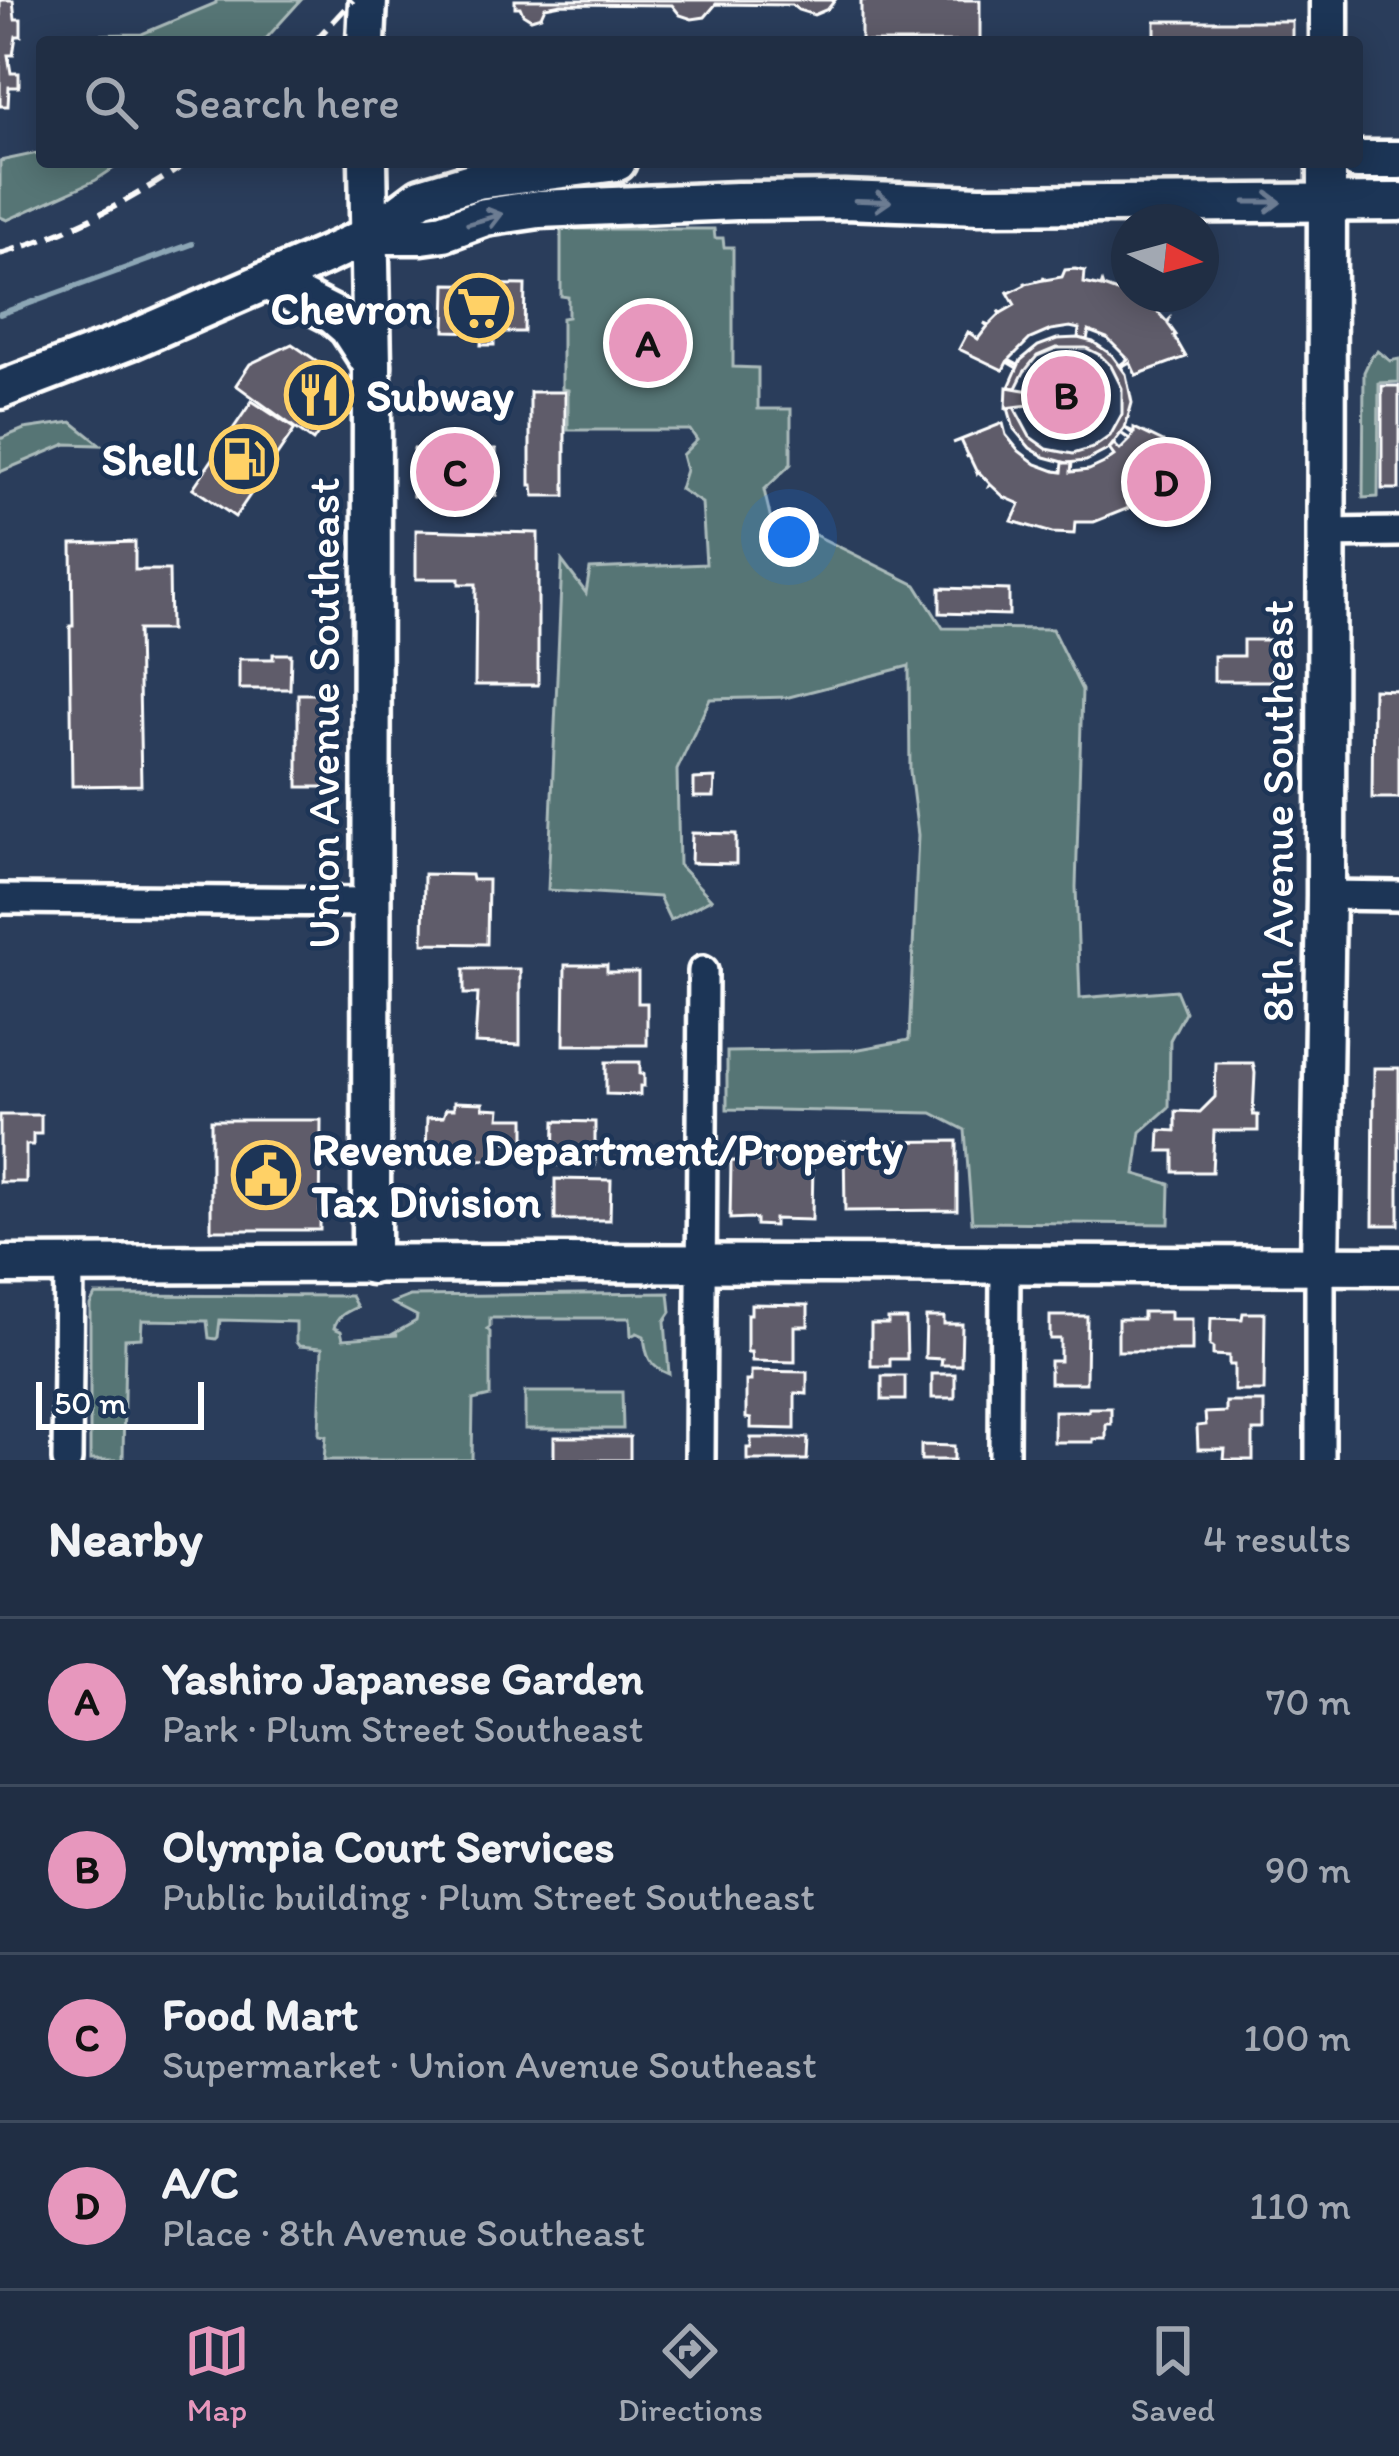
<!DOCTYPE html>
<html lang="en">
<head>
<meta charset="utf-8">
<style>
	body { margin:0; font-family:Itim,sans-serif; background:#28364b; color:#f1f3f6 }
	.compass { position:absolute; left:1111px; top:204px; width:108px; height:108px; border-radius:50%; background:#202e44; box-shadow:0 6px 30px #0003; rotate:96deg }
	.scale { position:absolute; left:36px; bottom:30px; width:168px; box-sizing:border-box; padding-left:12px; border:6px solid #fff; border-top:0; font-size:33px; line-height:42px; white-space:nowrap; color:#fff; -webkit-text-stroke:9px #1d3557; paint-order:stroke }
	.you { position:absolute; left:789px; top:537px; width:42px; height:42px; margin:-30px; border:9px solid #fff; border-radius:50%; background:#1a73e8; box-shadow:0 0 0 18px #1a73e833 }
	.badge { display:grid; place-items:center; width:78px; height:78px; border-radius:50%; background:#e797bd; color:#111; font-size:39px; font-weight:700 }
	.pin { position:absolute; translate:-50% -50%; border:6px solid #fff; box-shadow:0 3px 12px #0006 }
	.list { margin:0; padding:0; list-style:none }
	h2 { display:flex; justify-content:space-between; align-items:center; height:156px; margin:0; padding:0 48px; font-size:51px }
	h2 small { font-size:39px; font-weight:400; color:#a2a8b2 }
	.list li { display:grid; grid-template-columns:78px 1fr auto; gap:36px; align-items:center; box-sizing:border-box; height:168px; padding:0 48px; border-top:3px solid #3d4a5d }
	.list b { display:block; font-size:45px; white-space:nowrap }
	.list p { margin:0; font-size:39px; white-space:nowrap; color:#a2a8b2 }
	.list em { font-size:39px; font-style:normal; color:#a2a8b2 }
	.icon { flex:none; width:66px; height:66px; fill:none; stroke:currentColor; stroke-width:2; stroke-linecap:round; stroke-linejoin:round }
	.map { position:relative; flex:none; width:1399px; height:1460px; overflow:hidden }
	.search { position:absolute; background:#202e44; box-shadow:0 6px 30px #0003; left:36px; right:36px; top:36px; height:132px; display:flex; align-items:center; gap:30px; box-sizing:border-box; padding:0 42px; border-radius:12px; color:#a2a8b2; font-size:45px }
	.sheet { height:828px; background:#202e44 }
	nav { display:flex; justify-content:space-around; align-items:center; box-sizing:border-box; height:168px; border-top:3px solid #3d4a5d; background:#202e44; font-size:33px; color:#a2a8b2 }
	nav a { display:grid; justify-items:center; gap:6px }
	nav .on { color:#e797bd }
	.map>svg:first-child { display:block }
	.green { fill:#567574; stroke:#aababa; stroke-width:3 }
	.lines { fill:none; stroke-linecap:round; stroke-linejoin:round }
	.stream { stroke:#8ca6b5; stroke-width:6 }
	.building { fill:#5f5c6a; stroke:#fff; stroke-width:3 }
	.street-casing { stroke:#fff; stroke-width:36 }
	.secondary-casing { stroke:#fff; stroke-width:45 }
	.street { stroke:#1d3557; stroke-width:27 }
	.secondary { stroke:#1d3557; stroke-width:36 }
	.rail { stroke:#fff; stroke-width:6; stroke-dasharray:18 9; stroke-linecap:butt }
	.oneway { stroke:#6c7c92 }
	.labels { text-anchor:middle; stroke-width:9; stroke-linejoin:round; paint-order:stroke }
	.poi-label { font-size:45px; font-weight:bold; fill:#fff; stroke:#1d3557; text-anchor:end }
	.street-label { font-size:45px; fill:#fff; stroke:#1d3557 }
</style>
</head>
<body>
<div class="map">
<svg width="1399" height="1460" viewBox="0 0 1399 1460">
	<rect width="100%" height="100%" fill="#2a3d5b"/>
	<filter id="ink" filterUnits="userSpaceOnUse"><feTurbulence type="fractalNoise" baseFrequency=".00833" numOctaves="2"/><feDisplacementMap in="SourceGraphic" scale="24" xChannelSelector="R" yChannelSelector="G"/><feConvolveMatrix kernelMatrix="1 2 1 2 8 2 1 2 1" color-interpolation-filters="sRGB"/></filter>
	<g filter="url(#ink)">
		<g class="green">
			<polygon points="216,0 301,0 263,42 63,42 63,35 142,34 216,3"/>
			<polygon points="42,152 42,162 123,162 96,180 7,220 0,217 0,161"/>
			<polygon points="561,229 714,229 715,238 723,238 724,247 733,247 733,367 758,368 758,409 791,409 791,464 764,490 773,528 813,534 916,585 943,628 1052,629 1082,690 1076,887 1080,998 1176,990 1185,1012 1170,1040 1169,1107 1141,1132 1135,1174 1170,1184 1169,1224 972,1222 965,1130 932,1113 727,1109 727,1052 854,1050 909,1040 918,835 910,771 909,666 789,697 710,699 677,770 679,865 711,899 670,920 659,897 548,890 562,561 586,593 590,569 706,564 702,503 680,489 686,470 682,455 697,440 690,430 568,430 568,390 562,389 562,318 568,317 568,297 561,296"/>
			<polygon points="1378,351 1390,361 1399,359 1399,382 1379,383 1378,497 1363,498 1364,372 1371,357"/>
			<polygon points="72,422 101,445 66,444 0,472 0,439 24,429"/>
			<path d="M669 1293 671 1312 665 1321 669 1374C649 1367 646 1356 644 1336L637 1333 631 1336 630 1318H490V1327L487 1329 490 1332V1396L473 1400 472 1460H324L326 1436 319 1435 322 1348 299 1346 296 1342V1322L220 1320 218 1337 216 1339 209 1338 207 1321 142 1320 141 1338 125 1339 123 1460H90V1305L95 1295 351 1296 357 1307C346 1312 337 1316 334 1328L341 1331 343 1339 398 1335 393 1334 416 1321 417 1316 392 1303 410 1296Z"/>
			<polygon points="525,1392 622,1392 623,1429 525,1429"/>
		</g>
		<g class="lines">
			<polyline class="stream" points="0,314 192,244"/>
		</g>
		<g class="building">
			<polygon points="0,0 13,0 15,19 21,19 21,36 16,36 13,55 8,55 11,73 19,73 19,87 9,87 8,106 0,106"/>
			<polygon points="515,0 835,0 828,9 814,15 798,10 792,5 716,4 705,17 692,19 680,15 672,5 561,4 545,7 541,16 531,19 523,14 520,7 515,7"/>
			<rect x="861" y="0" width="119" height="42"/>
			<rect x="1155" y="21" width="137" height="21"/>
			<polygon points="1075,269 1085,271 1084,283 1101,287 1102,284 1103,287 1117,292 1120,285 1129,294 1138,296 1140,294 1140,298 1156,307 1155,309 1167,322 1169,320 1168,324 1176,335 1174,336 1186,357 1136,375 1130,362 1121,367 1120,365 1128,359 1107,338 1089,331 1087,340 1078,338 1079,329 1070,327 1051,330 1030,339 1009,360 1018,365 1017,368 1007,362 1003,370 959,349 968,332 978,339 988,326 984,323 989,325 1000,314 998,311 1001,313 1015,305 1007,291 1009,293 1025,285 1025,282 1026,284 1043,280 1044,277 1044,280 1062,277 1065,270"/>
			<polygon points="446,284 525,285 524,332 494,332 494,345 481,345 482,332 445,331"/>
			<polygon points="1078,338 1093,342 1112,355 1126,374 1132,403 1125,428 1109,449 1086,461 1067,463 1045,457 1030,448 1014,429 1008,408 1014,407 1030,437 1047,449 1073,454 1093,448 1110,436 1122,414 1122,388 1111,366 1100,355 1086,348 1056,348 1037,356 1024,372 1016,388 1009,387 1021,360 1038,346 1057,339"/>
			<polygon points="292,344 333,372 329,418 313,441 236,385 250,364"/>
			<polygon points="1064,367 1066,377 1072,377 1075,368 1074,377 1079,379 1084,371 1081,379 1086,383 1092,377 1087,384 1091,389 1099,385 1091,391 1093,396 1103,397 1093,398 1093,404 1103,407 1092,405 1090,411 1099,416 1090,412 1086,417 1091,425 1085,418 1079,422 1082,430 1078,422 1072,423 1072,433 1071,423 1064,423 1061,432 1045,423 1038,413 1041,412 1039,409 1030,411 1029,405 1006,408 1007,387 1030,391 1033,385 1039,388 1047,376 1048,377 1055,370 1064,370"/>
			<rect x="1382" y="386" width="17" height="103"/>
			<polygon points="530,392 565,392 565,496 534,496 533,485 530,485"/>
			<polygon points="252,401 295,429 235,517 193,488"/>
			<polygon points="1003,423 1006,435 1019,451 1036,464 1055,471 1062,472 1063,463 1072,463 1071,472 1089,470 1104,463 1114,456 1109,449 1114,444 1120,450 1130,440 1122,434 1130,439 1133,434 1125,428 1134,432 1134,428 1184,452 1170,447 1162,461 1164,462 1151,475 1153,477 1150,476 1140,488 1124,497 1129,508 1094,522 1075,522 1074,534 1052,533 1012,521 1020,504 1004,497 991,485 989,486 990,484 978,471 977,473 969,456 966,457 968,455 961,440 953,443"/>
			<polygon points="414,449 496,449 496,496 413,496"/>
			<polygon points="416,530 538,533 538,685 475,685 476,584 459,584 459,579 416,579"/>
			<polygon points="135,542 135,570 169,570 170,630 138,630 141,785 72,786 70,626 73,626 72,544"/>
			<polygon points="940,588 1009,590 1009,615 940,613"/>
			<polygon points="1243,640 1274,640 1273,681 1214,681 1214,656 1243,656"/>
			<polygon points="273,654 291,654 290,689 239,689 239,659 273,659"/>
			<polygon points="1373,689 1399,690 1399,798 1372,798"/>
			<polygon points="298,694 331,694 332,787 298,787"/>
			<polygon points="715,778 714,797 694,797 694,779"/>
			<polygon points="692,833 736,834 736,864 691,863"/>
			<polygon points="424,874 471,875 472,880 488,880 487,944 423,943"/>
			<polygon points="565,965 607,965 607,972 638,972 638,1003 647,1003 647,1045 564,1045"/>
			<polygon points="464,969 520,969 520,1045 475,1043 478,994 464,994"/>
			<polygon points="606,1062 640,1062 640,1074 644,1074 644,1086 640,1086 640,1095 606,1094"/>
			<polygon points="1216,1063 1253,1063 1255,1073 1253,1115 1258,1115 1258,1131 1214,1131 1212,1172 1174,1172 1174,1151 1159,1151 1160,1130 1176,1131 1176,1111 1200,1112 1215,1097"/>
			<polygon points="1374,1068 1399,1068 1399,1225 1373,1225"/>
			<polygon points="454,1102 483,1103 483,1108 500,1109 499,1118 525,1118 525,1142 499,1142 499,1160 426,1159 427,1118 443,1117 446,1109 454,1109"/>
			<polygon points="0,1115 41,1115 41,1134 33,1134 33,1145 26,1145 26,1182 0,1182"/>
			<polygon points="211,1120 321,1120 320,1230 211,1230"/>
			<polygon points="555,1121 595,1122 595,1165 554,1165"/>
			<polygon points="957,1141 957,1210 845,1211 844,1142"/>
			<polygon points="731,1161 813,1162 812,1220 774,1219 774,1226 756,1225 756,1219 750,1218 730,1219"/>
			<polygon points="555,1179 611,1180 610,1220 555,1220"/>
			<polygon points="751,1304 808,1305 808,1326 795,1326 795,1362 752,1361 751,1352 747,1352 747,1314 751,1314"/>
			<polygon points="1143,1312 1170,1312 1170,1319 1192,1319 1192,1351 1118,1351 1118,1319 1143,1319"/>
			<polygon points="1243,1313 1265,1313 1264,1391 1234,1391 1234,1365 1229,1365 1229,1356 1213,1355 1213,1347 1210,1346 1211,1318 1242,1319"/>
			<polygon points="1050,1316 1087,1316 1086,1383 1050,1383 1050,1361 1060,1361 1060,1339 1050,1339"/>
			<polygon points="926,1317 944,1317 944,1324 962,1324 961,1365 941,1365 942,1359 925,1358"/>
			<polygon points="888,1319 906,1319 907,1359 890,1359 890,1366 871,1366 871,1324 888,1324"/>
			<polygon points="751,1371 807,1372 807,1394 795,1393 795,1429 751,1428 751,1419 746,1418 746,1381 751,1381"/>
			<rect x="932" y="1374" width="23" height="24"/>
			<rect x="882" y="1376" width="23" height="24"/>
			<polygon points="1226,1402 1264,1402 1264,1431 1253,1431 1253,1460 1224,1460 1225,1449 1198,1449 1197,1426 1206,1425 1205,1413 1226,1412"/>
			<polygon points="1089,1408 1111,1408 1111,1424 1106,1424 1106,1439 1093,1439 1093,1442 1054,1442 1054,1411 1089,1411"/>
			<rect x="554" y="1437" width="76" height="23"/>
			<polygon points="751,1438 808,1438 807,1460 747,1460 747,1448 751,1448"/>
			<polygon points="921,1445 954,1446 954,1460 921,1460"/>
		</g>
		<g class="lines">
			<g class="street-casing">
				<g id="street">
					<polyline points="1325,533 1399,532"/>
					<polyline points="1326,895 1399,896"/>
					<polyline points="0,899 372,902"/>
					<polyline points="1320,1265 1320,1460"/>
					<polyline points="67,1460 69,1264"/>
					<polyline points="700,1460 703,971"/>
					<polyline points="1004,1460 1005,1264"/>
				</g>
			</g>
			<g class="secondary-casing">
				<g id="secondary">
					<polyline points="1329,0 1329,42"/>
					<polyline points="366,42 368,0"/>
					<polyline points="1357,160 1399,160"/>
					<polyline points="368,162 372,365 371,1265"/>
					<polyline points="370,235 422,235 444,232 485,217 539,209 737,201 844,200 980,205 1399,202"/>
					<polyline points="266,281 333,315 348,328 372,365"/>
					<polyline points="0,390 131,340 324,256 370,235 421,197 478,180 617,162"/>
					<polyline points="0,1265 540,1263 1399,1266"/>
					<polyline points="1320,1265 1326,895 1327,162"/>
				</g>
			</g>
			<use href="#street" class="street"/>
			<use href="#secondary" class="secondary"/>
			<g class="rail">
				<polyline points="314,42 353,0"/>
				<path d="M0 254C67 234 131 201 188 162"/>
			</g>
		</g>
		<defs><path id="oneway-shaft" d="M-6 0H5M1.5-3L5.5 0L1.5 3" fill="none" stroke-width="1.6" stroke-linecap="round" stroke-linejoin="round" transform="scale(3)"/></defs>
		<g class="oneway">
			<use href="#oneway-shaft" transform="translate(873 201) rotate(2)"/>
			<use href="#oneway-shaft" transform="translate(1263 202)"/>
			<use href="#oneway-shaft" transform="translate(485 219) rotate(-16)"/>
		</g>
	</g>
	<defs>
		<g id="supermarket-ring" transform="scale(3.45)"><circle r="9.5" fill="#1d3557" stroke="#ffd166" stroke-width="1.5"/><path d="M-6-5.5h2.5l.6 2H6L4.5 2H-2.5L-4.4-4H-6ZM-1.5 3.2a1.3 1.3 0 1 0 .1 0ZM3 3.2a1.3 1.3 0 1 0 .1 0Z" fill="#ffd166"/></g>
		<g id="restaurant-ring" transform="scale(3.45)"><circle r="9.5" fill="#1d3557" stroke="#ffd166" stroke-width="1.5"/><path d="M-5-6h1v4h1v-4h1v4h1v-4h1v5L-1.5 .5V6h-2V.5L-5-1ZM5-6V6H3V1.5H1.5Q1.5-4 5-6Z" fill="#ffd166"/></g>
		<g id="fuel-ring" transform="scale(3.45)"><circle r="9.5" fill="#1d3557" stroke="#ffd166" stroke-width="1.5"/><path d="M-5.5-6h7V0h2V4h1.3V-2.5L3-4.5l.8-.8L6-3V5H2.5V1h-1V6h-7ZM-4.2-4.7v3.2H.2V-4.7Z" fill="#ffd166"/></g>
		<g id="civic-ring" transform="scale(3.45)"><circle r="9.5" fill="#1d3557" stroke="#ffd166" stroke-width="1.5"/><path d="M-.6-6.5H3V-4.5H.6V-3L4-1V1h2V6H-6V1h2V-1L-.6-3ZM-1.2 2.5V6h2.4V2.5Z" fill="#ffd166"/></g>
	</defs>
	<g fill-rule="evenodd">
		<use href="#supermarket-ring" x="479" y="308"/>
		<use href="#restaurant-ring" x="319" y="395"/>
		<use href="#fuel-ring" x="244" y="459"/>
		<use href="#civic-ring" x="266" y="1175"/>
	</g>
	<g class="labels">
		<g class="poi-label">
			<text x="432" y="324">Chevron</text>
			<text x="366" y="411" text-anchor="start">Subway</text>
			<text x="198" y="475">Shell</text>
			<text x="312" y="1165" text-anchor="start">Revenue Department/Property<tspan x="312" dy="52">Tax Division</tspan></text>
		</g>
		<g class="street-label">
			<text transform="translate(323 713) rotate(-90)" y="16">Union Avenue Southeast</text>
			<text transform="translate(1277 811) rotate(-90)" y="16">8th Avenue Southeast</text>
		</g>
	</g>
</svg>
<svg class="compass" viewBox="-18 -18 36 36"><path d="M0-13l5 13h-10z" fill="#e53935"/><path d="M0 13l5-13h-10z" fill="#a2a8b2"/></svg>
<div class="scale">50 m</div>
<div class="you"></div>
<div class="pin badge" style="left:648px;top:343px">A</div>
<div class="pin badge" style="left:1066px;top:395px">B</div>
<div class="pin badge" style="left:455px;top:472px">C</div>
<div class="pin badge" style="left:1166px;top:482px">D</div>
<div class="search"><svg class="icon" aria-label="search" viewBox="0 0 24 24"><circle cx="10" cy="10" r="6"/><path d="M15 15l6 6"/></svg>Search here</div>
</div>
<section class="sheet">
<h2>Nearby<small>4 results</small></h2>
<ul class="list">
<li><span class="badge">A</span><div><b>Yashiro Japanese Garden</b><p>Park · Plum Street Southeast</p></div><em>70 m</em></li>
<li><span class="badge">B</span><div><b>Olympia Court Services</b><p>Public building · Plum Street Southeast</p></div><em>90 m</em></li>
<li><span class="badge">C</span><div><b>Food Mart</b><p>Supermarket · Union Avenue Southeast</p></div><em>100 m</em></li>
<li><span class="badge">D</span><div><b>A/C</b><p>Place · 8th Avenue Southeast</p></div><em>110 m</em></li>
</ul>
</section>
<nav>
<a class="on"><svg class="icon" aria-label="map" viewBox="0 0 24 24"><path d="M3 6l6-2 6 2 6-2v14l-6 2-6-2-6 2zM9 4v14M15 6v14"/></svg>Map</a>
<a><svg class="icon" aria-label="directions" viewBox="0 0 24 24"><path d="M12 3l9 9-9 9-9-9zM9 14v-3h6M13 9l2 2-2 2"/></svg>Directions</a>
<a><svg class="icon" aria-label="saved" viewBox="0 0 24 24"><path d="M7 4h10v16l-5-4-5 4z"/></svg>Saved</a>
</nav>
</body>
</html>
